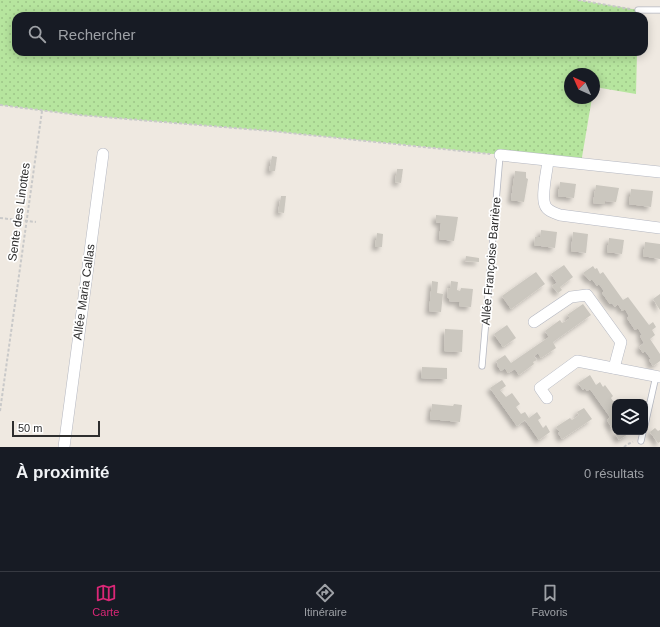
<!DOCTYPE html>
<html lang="fr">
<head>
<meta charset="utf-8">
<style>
	body { margin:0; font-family:Arial,sans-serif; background:#242831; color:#f1f3f6 }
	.controls { position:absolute; right:12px; bottom:12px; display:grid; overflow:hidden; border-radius:8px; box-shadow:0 2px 10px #0003 }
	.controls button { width:36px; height:36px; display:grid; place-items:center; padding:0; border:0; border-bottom:1px solid #363941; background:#171b24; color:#f1f3f6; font:20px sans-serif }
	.compass { position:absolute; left:564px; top:68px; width:36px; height:36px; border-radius:50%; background:#171b24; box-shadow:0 2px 10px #0003; rotate:315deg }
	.scale { position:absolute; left:12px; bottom:10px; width:88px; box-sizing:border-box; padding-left:4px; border:2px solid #2e2e2e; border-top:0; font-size:11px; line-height:14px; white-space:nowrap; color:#2e2e2e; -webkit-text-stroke:3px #fff; paint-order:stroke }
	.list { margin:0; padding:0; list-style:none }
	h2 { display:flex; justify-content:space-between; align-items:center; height:52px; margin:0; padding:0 16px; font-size:17px }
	h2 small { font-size:13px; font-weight:400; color:#9ea1a6 }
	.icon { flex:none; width:22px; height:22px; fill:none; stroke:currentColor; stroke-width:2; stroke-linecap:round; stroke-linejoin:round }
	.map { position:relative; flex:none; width:660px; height:447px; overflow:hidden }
	.search { position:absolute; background:#171b24; box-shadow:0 2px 10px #0003; left:12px; right:12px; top:12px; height:44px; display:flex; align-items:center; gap:10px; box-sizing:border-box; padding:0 14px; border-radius:12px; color:#9ea1a6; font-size:15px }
	.sheet { height:124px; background:#171b24 }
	nav { display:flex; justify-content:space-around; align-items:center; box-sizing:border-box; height:56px; border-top:1px solid #363941; background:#171b24; font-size:11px; color:#9ea1a6 }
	nav a { display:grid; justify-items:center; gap:2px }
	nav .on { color:#db2777 }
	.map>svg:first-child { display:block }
	.park { fill:url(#park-dots) }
	.building { fill:#cbc7bf; filter:url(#shadow) }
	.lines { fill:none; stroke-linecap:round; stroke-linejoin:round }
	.service-casing { stroke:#b4b7c1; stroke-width:7 }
	.minor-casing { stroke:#b4b7c1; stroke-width:12 }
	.path { stroke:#c9c9c9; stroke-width:2; stroke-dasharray:3 2; stroke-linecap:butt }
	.service { stroke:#fff; stroke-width:5.5 }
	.minor { stroke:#fff; stroke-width:11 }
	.labels { text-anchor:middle; stroke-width:3.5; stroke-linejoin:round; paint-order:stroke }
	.street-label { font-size:12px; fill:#2e2e2e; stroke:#fff }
</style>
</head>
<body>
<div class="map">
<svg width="660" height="447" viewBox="0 0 660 447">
	<defs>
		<pattern id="park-dots" width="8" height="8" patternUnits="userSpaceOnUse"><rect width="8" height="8" fill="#b6e59e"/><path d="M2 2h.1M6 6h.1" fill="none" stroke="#9dc588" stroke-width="1.8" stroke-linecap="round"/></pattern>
		<filter id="shadow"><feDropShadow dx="-3.5" dy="3.5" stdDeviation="2" flood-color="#0004"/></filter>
	</defs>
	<rect width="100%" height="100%" fill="#efe9e1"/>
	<polygon class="park" points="0,0 578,0 638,10 637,16 16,16 16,52 637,52 636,94 595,87 594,89 594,74 570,74 570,98 592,98 581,163 436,148 271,131 79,115 0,105"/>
	<g class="building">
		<polygon points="272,156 277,157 275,171 269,171"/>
		<polygon points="397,169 403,169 401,183 395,182"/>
		<polygon points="515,171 526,172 526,178 528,179 524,202 511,200"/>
		<polygon points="560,182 576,184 574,198 558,196"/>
		<polygon points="596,185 619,188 616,202 605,201 605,204 593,203"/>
		<polygon points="631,189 653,191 651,207 629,204"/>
		<polygon points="281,196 286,196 284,213 278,212"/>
		<polygon points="436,215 458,217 454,241 439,239 441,223 436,222"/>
		<polygon points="541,230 557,232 555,248 534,245 535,237 540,237"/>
		<polygon points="573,232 588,234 586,253 571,251"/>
		<polygon points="377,233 383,234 382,247 375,247"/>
		<polygon points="609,238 624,240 622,254 607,252"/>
		<polygon points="645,242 660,244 660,259 643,256"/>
		<polygon points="466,256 479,258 479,262 465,261"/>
		<polygon points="564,265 573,277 560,287 562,290 558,293 552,286 557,283 551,274"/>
		<polygon points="593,266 595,269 597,268 600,274 603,272 623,300 628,297 649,325 653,322 656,327 652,330 655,335 650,339 660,354 660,361 653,366 649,360 651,359 645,351 643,353 639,347 644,343 640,336 642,335 638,328 635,330 627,318 629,316 625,309 622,311 618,304 615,307 612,303 610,304 602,293 604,291 599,284 597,286 592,279 590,281 583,273"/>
		<polygon points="536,272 545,284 511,309 502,296"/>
		<polygon points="432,281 438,282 437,293 443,294 441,312 429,311"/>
		<polygon points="451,281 458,282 457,290 460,291 461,288 473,289 471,307 459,306 460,302 449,301 450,299 447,297 448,288 450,289"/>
		<polygon points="660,294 660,310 653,299"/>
		<polygon points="583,304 591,315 553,342 556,348 541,358 538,353 534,356 537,360 533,362 534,364 519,375 515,369 508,373 505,368 501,371 497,365 498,364 496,361 505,355 511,363 549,337 545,331 560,320 562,323 566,321 570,318 567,315"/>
		<polygon points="507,325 516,338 503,347 494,334"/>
		<polygon points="445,329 463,330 462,352 444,351"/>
		<polygon points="422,367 447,368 447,379 421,378"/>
		<polygon points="590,375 596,385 600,382 603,387 605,385 613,396 611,398 615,404 615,432 631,432 619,440 607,420 610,417 590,389 587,391 585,388 583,390 578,383"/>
		<polygon points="502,380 506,386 500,390 506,397 512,393 520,404 516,407 521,414 525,412 529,418 537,412 541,418 538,420 543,428 546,425 550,432 539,440 525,420 517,426 490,388"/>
		<polygon points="432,404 453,406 454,404 462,405 460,422 430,419"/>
		<polygon points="584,408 592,419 562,439 558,433 560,432 556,427 570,418 572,420 575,418 579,415 577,412"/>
		<polygon points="655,428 658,431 660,430 660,442 658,443 650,432"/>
	</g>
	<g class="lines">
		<g class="service-casing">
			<g id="service">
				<polyline points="638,10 660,10"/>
				<polyline points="482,366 500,155"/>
				<polyline points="645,425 656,376"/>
				<polyline points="641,441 643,432"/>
			</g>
		</g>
		<g class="minor-casing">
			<g id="minor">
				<polyline points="500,155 660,172"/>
				<path d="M548 161C547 171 541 196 545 205 547 211 555 213 560 215L660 228"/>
				<polyline points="534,322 571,297 587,295 621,342 614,368"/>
				<polyline points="547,398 540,388 577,361 660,377"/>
				<polyline points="64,447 103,154"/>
			</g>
		</g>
		<g class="path">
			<polyline points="578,0 630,9"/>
			<polyline points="0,105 79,115 271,131 490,154"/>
			<polyline points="0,218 36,222"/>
			<polyline points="0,411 42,111"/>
			<polyline points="624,447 628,444 633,442"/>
		</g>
		<use href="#service" class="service"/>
		<use href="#minor" class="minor"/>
	</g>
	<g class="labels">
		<g class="street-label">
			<text transform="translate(19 212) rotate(-82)" y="4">Sente des Linottes</text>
			<text transform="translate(491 261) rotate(-85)" y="4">Allée Françoise Barrière</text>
			<text transform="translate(84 292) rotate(-82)" y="4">Allée Maria Callas</text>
		</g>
	</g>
</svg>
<div class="controls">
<button><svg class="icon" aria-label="layers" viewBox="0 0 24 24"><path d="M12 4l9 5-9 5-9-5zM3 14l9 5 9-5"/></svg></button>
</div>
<svg class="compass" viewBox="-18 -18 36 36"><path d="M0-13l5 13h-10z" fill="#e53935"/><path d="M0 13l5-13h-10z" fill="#9ea1a6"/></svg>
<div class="scale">50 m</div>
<div class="search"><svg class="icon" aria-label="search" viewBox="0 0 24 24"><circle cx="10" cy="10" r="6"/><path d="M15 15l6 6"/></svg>Rechercher</div>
</div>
<section class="sheet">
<h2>À proximité<small>0 résultats</small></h2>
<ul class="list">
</ul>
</section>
<nav>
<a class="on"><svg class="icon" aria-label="map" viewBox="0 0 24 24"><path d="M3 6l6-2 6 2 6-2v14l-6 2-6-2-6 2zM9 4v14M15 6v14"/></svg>Carte</a>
<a><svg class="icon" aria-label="directions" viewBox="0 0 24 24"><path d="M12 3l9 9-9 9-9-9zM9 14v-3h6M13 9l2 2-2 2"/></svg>Itinéraire</a>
<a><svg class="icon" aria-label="saved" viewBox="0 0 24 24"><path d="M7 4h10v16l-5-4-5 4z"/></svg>Favoris</a>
</nav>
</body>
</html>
